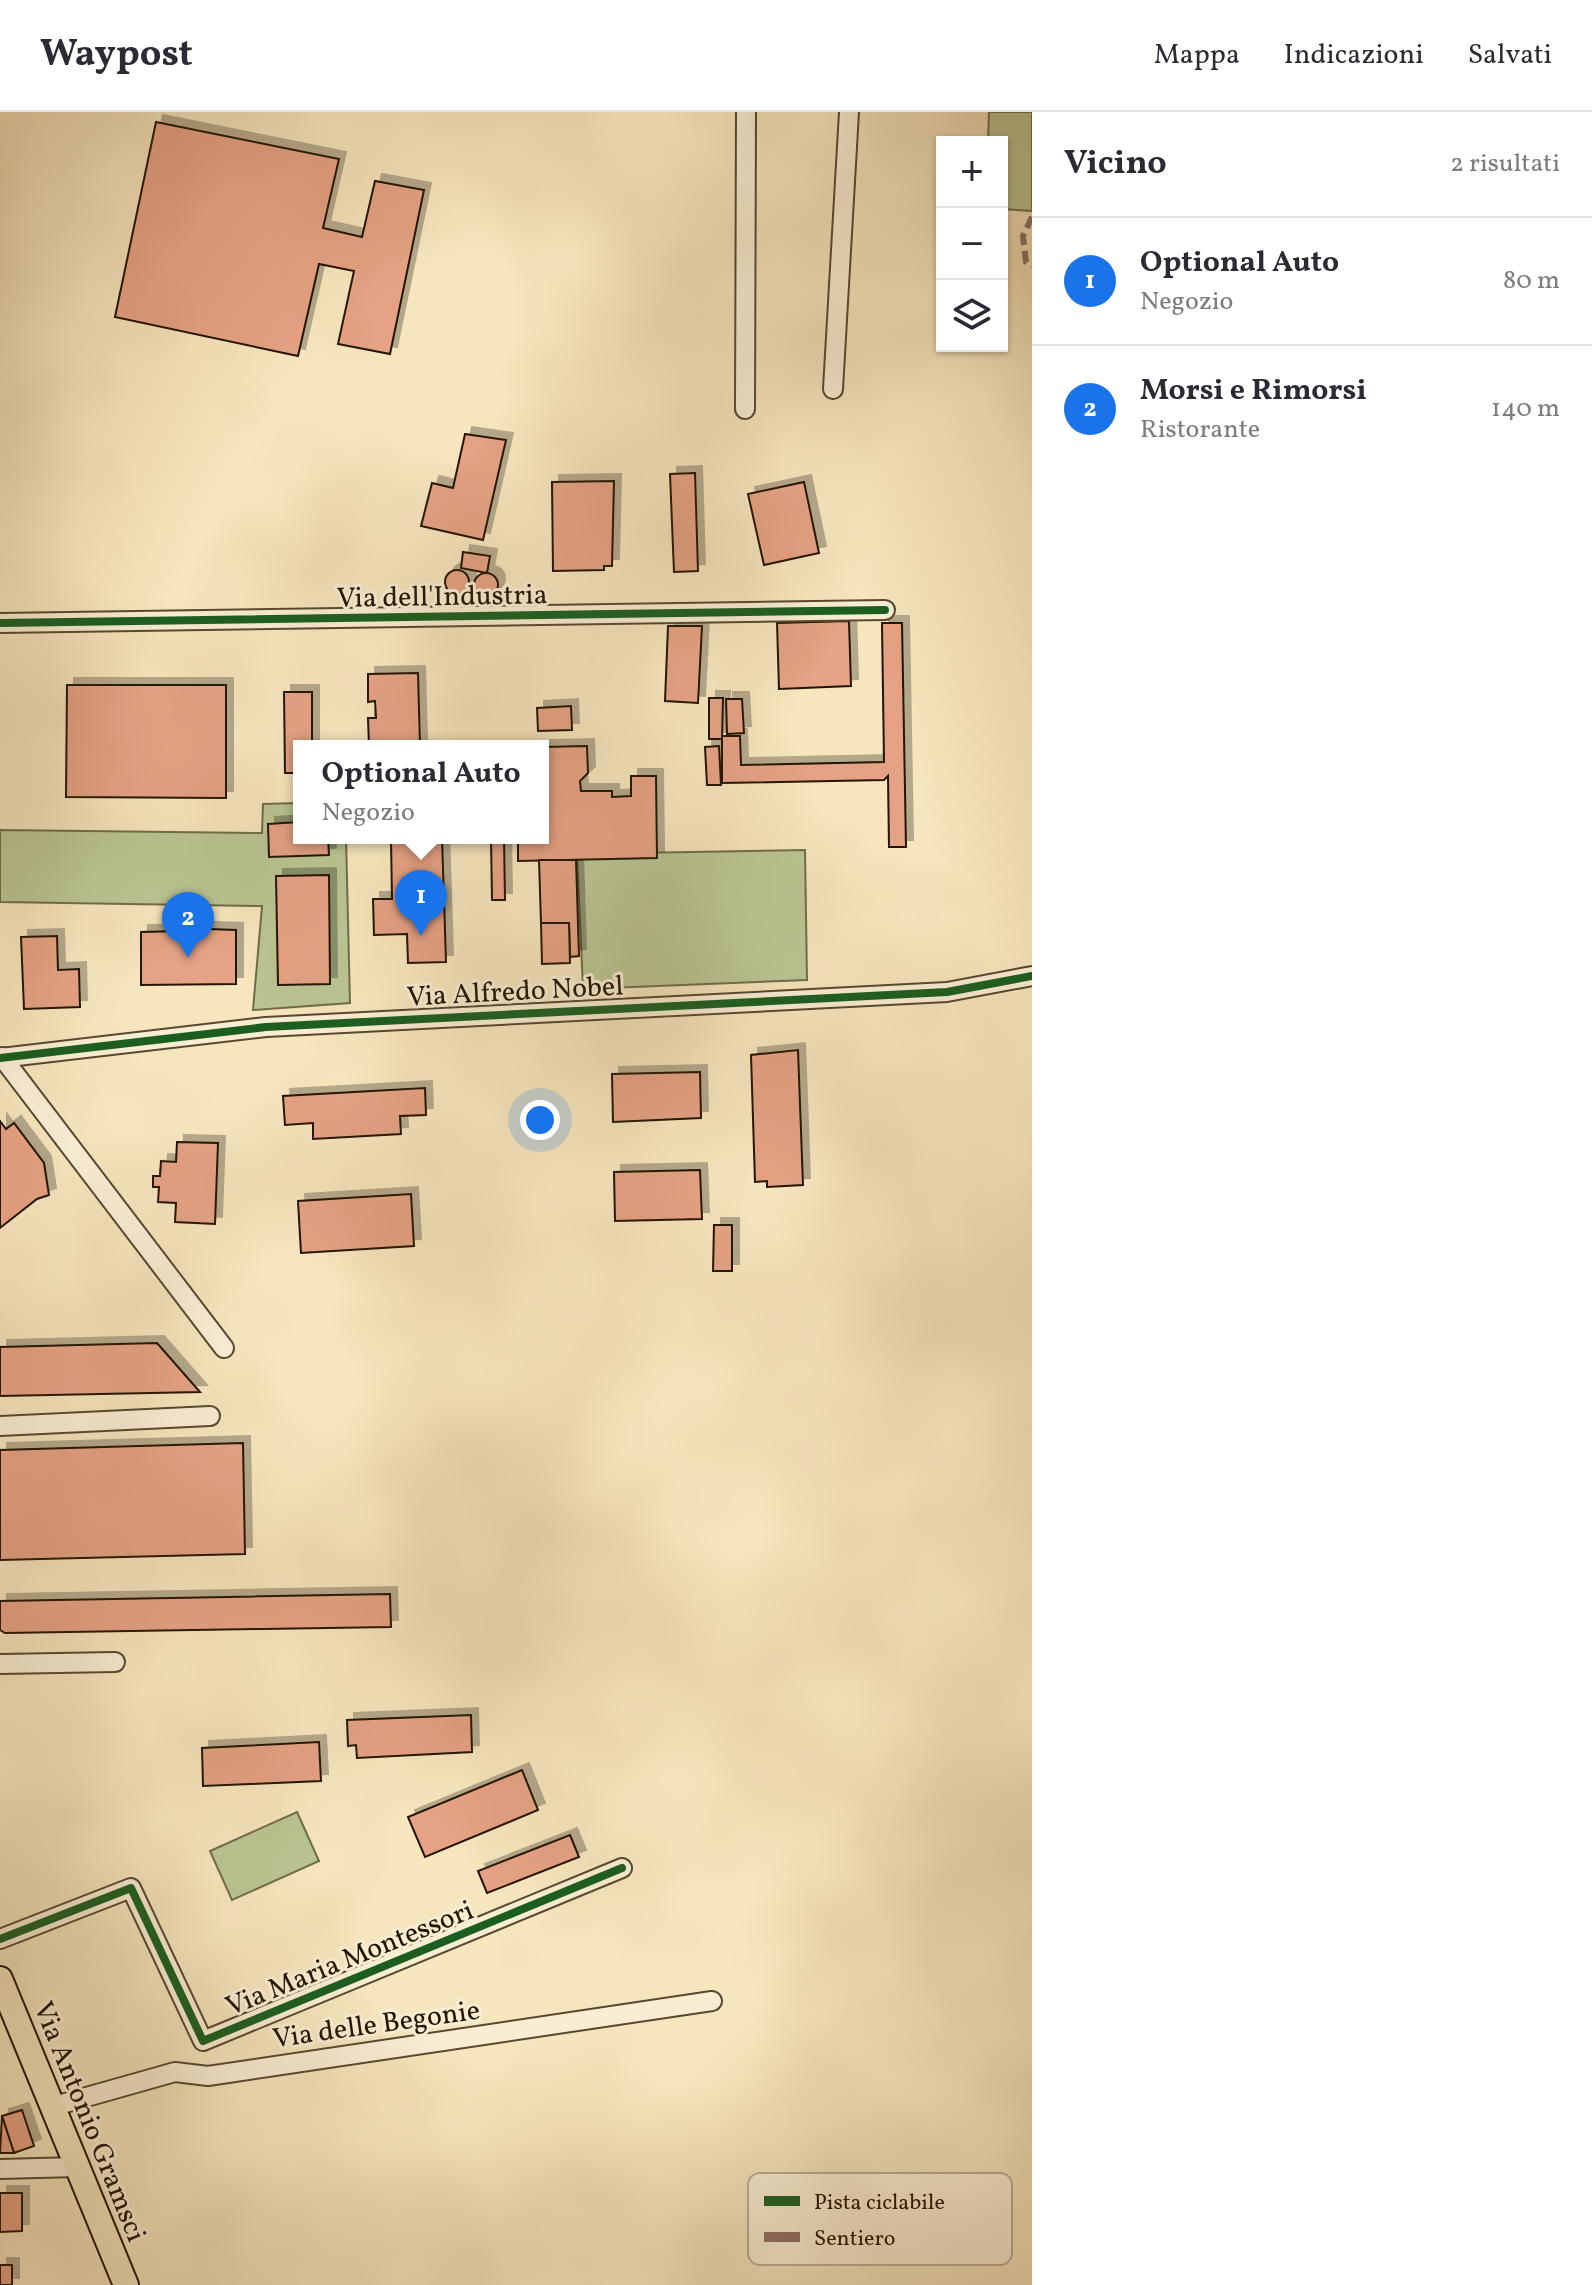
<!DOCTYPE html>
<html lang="it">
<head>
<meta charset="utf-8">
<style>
	body { margin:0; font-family:Vollkorn,serif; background:#f2f2f3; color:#2b2b33 }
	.controls { position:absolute; right:24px; top:24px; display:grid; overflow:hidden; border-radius:0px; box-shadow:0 2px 6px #0004 }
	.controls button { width:72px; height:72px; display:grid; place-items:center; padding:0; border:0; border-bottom:2px solid #e1e1e2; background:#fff; color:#2b2b33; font:40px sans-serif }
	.you { position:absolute; left:540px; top:1008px; width:28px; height:28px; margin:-20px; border:6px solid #fff; border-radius:50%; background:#1a73e8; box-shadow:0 0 0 12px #1a73e833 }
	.badge { display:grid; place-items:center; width:52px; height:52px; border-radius:50%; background:#1a73e8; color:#fff; font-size:26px; font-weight:700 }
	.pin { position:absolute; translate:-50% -66px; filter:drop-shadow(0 2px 4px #0008) }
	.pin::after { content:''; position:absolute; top:42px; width:28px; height:24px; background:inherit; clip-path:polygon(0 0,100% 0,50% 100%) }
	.popup { position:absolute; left:293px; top:628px; width:256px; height:104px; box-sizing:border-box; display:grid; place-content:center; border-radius:0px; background:#fff; filter:drop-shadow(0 2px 6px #0005); font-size:26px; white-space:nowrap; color:#7c7c81 }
	.popup b { font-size:30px; color:#2b2b33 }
	.popup::after { content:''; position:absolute; left:50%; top:100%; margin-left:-16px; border:16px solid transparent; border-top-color:#fff }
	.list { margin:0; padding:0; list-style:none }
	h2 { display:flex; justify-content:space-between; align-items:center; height:104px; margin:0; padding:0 32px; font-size:34px }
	h2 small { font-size:26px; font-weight:400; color:#7c7c81 }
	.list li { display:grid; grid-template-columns:52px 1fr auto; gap:24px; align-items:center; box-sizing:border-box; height:128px; padding:0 32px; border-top:2px solid #e1e1e2 }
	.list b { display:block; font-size:30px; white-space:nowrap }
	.list p { margin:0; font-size:26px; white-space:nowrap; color:#7c7c81 }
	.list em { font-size:26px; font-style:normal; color:#7c7c81 }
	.icon { flex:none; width:44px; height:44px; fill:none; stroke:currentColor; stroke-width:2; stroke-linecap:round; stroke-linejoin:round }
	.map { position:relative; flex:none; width:1032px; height:2173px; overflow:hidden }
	header { display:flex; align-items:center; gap:48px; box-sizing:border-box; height:112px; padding:0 40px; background:#fff; border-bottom:2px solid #e1e1e2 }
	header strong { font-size:38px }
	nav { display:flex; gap:44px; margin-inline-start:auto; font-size:28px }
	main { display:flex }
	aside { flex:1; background:#fff }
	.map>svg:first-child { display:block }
	.green { fill:#bac593; stroke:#6f6c4a; stroke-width:2 }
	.building { fill:#e5a284; stroke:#241400; stroke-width:2; filter:url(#shadow) }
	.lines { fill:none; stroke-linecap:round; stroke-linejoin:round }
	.minor-casing { stroke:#58482f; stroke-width:22 }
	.major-casing { stroke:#241400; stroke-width:28 }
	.minor { stroke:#f9eed4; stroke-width:18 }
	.major { stroke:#f6e5bd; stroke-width:24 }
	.quiet { stroke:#8d6e63; stroke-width:6; stroke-dasharray:12 6; stroke-linecap:butt }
	.cycleway-casing { stroke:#f9eed4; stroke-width:13 }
	.cycleway { stroke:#1b5e20; stroke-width:8 }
	.labels { text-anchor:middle; stroke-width:6; stroke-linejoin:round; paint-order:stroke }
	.street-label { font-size:28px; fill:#241400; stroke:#f9eed4 }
	.key { fill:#f9eed4; stroke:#b9ad94; stroke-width:2 }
	.key-label { font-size:22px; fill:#241400 }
</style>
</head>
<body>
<header>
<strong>Waypost</strong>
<nav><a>Mappa</a><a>Indicazioni</a><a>Salvati</a></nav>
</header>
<main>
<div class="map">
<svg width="1032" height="2173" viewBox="0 0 1032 2173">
	<defs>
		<filter id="shadow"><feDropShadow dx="7" dy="-7" stdDeviation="0" flood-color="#0004"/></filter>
	</defs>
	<rect width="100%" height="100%" fill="#f6e5bd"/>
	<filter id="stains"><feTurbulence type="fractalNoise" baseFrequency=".0025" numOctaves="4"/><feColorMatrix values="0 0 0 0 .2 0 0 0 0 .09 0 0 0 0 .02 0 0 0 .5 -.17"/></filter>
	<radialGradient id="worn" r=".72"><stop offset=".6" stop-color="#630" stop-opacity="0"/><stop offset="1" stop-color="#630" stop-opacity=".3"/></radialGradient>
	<g class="green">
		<polygon points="989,0 1032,0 1032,99 1002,97 1002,30 988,30"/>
		<polygon points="299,691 299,726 346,726 350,891 253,898 262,794 0,790 0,718 262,721 263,692"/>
		<polygon points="805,738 807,868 583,877 577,742"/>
		<polygon points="297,1700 319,1749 232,1788 210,1739"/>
	</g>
	<g class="building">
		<polygon points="156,10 339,47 323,116 362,125 375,69 424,78 390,242 338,232 354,159 319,152 298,244 115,205"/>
		<polygon points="465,322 506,328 483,428 421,414 432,371 453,376"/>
		<polygon points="695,361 698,459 674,460 670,362"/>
		<polygon points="614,369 612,454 604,454 604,458 553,459 552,370"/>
		<polygon points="804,370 819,441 764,453 748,382"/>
		<polygon points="463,440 490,444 487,461 461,456"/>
		<circle cx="457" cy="470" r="12"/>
		<circle cx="486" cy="473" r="12"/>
		<polygon points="849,509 851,574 779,577 777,511"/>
		<polygon points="882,511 902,511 906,735 889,735 888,664 884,668 722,671 722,624 740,624 741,653 884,650"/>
		<polygon points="668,514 702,514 698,591 665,589"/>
		<polygon points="418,561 420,634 369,634 368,606 376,606 375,589 368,590 368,562"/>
		<polygon points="67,573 226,573 226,686 66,685"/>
		<polygon points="284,580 312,580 312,634 299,634 299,661 285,661"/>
		<polygon points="709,586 723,586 722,627 709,627"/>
		<polygon points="726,587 742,587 744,621 727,622"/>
		<polygon points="571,594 572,618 538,619 537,596"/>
		<polygon points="587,634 588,661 580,669 581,679 612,679 612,685 631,684 631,664 656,664 657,746 518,749 518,726 543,726 543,635"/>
		<polygon points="719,634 721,673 707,673 705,635"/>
		<polygon points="299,710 299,726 328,726 329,743 269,745 268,712"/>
		<polygon points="384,726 442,726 446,850 408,851 407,822 374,823 373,787 392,787 391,727"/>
		<polygon points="491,726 504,726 505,788 492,788"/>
		<polygon points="539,748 576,748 579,844 570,845 569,811 541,811"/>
		<polygon points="329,763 330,872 278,873 276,764"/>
		<polygon points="541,811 569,811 570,851 542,852"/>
		<polygon points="181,816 236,818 236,872 141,873 141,820 181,819"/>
		<polygon points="57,824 58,858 79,857 80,895 24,897 21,825"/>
		<polygon points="798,938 803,1073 767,1075 767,1069 755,1070 751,943"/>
		<polygon points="700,960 701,1006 613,1010 612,962"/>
		<polygon points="425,976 426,1003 400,1004 401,1022 313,1027 313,1011 285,1013 283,984"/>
		<polygon points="0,1009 6,1017 14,1011 44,1051 49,1083 37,1087 0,1116"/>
		<polygon points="177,1030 218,1031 215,1112 175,1110 176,1091 158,1090 159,1075 153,1075 153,1064 160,1064 161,1049 176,1050"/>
		<polygon points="700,1058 702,1107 615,1109 614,1060"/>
		<polygon points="411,1082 414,1134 301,1141 298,1089"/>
		<polygon points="714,1113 732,1113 732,1159 713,1159"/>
		<polygon points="157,1231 200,1280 0,1284 0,1235"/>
		<polygon points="243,1331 245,1442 0,1448 0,1338"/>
		<polygon points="390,1482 391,1515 5,1521 0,1518 0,1489"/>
		<polygon points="471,1603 472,1640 357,1646 356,1633 348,1634 347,1608"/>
		<polygon points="319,1630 321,1669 203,1674 202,1636"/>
		<polygon points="522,1658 538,1698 425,1745 408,1705"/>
		<polygon points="570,1723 579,1745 487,1781 478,1759"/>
		<polygon points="22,1998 34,2034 14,2041 2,2004"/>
		<polygon points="2,2004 14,2041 0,2041"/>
		<polygon points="0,2081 22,2081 22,2119 0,2120"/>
		<rect x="0" y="2153" width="12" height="20"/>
	</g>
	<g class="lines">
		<g class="minor-casing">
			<g id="minor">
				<polyline points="833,277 849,0"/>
				<polyline points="745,297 746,0"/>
				<polyline points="0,511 885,498"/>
				<polyline points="2,945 224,1236"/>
				<polyline points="0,946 266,915 947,880 1032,864"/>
				<polyline points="0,1314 210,1304"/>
				<polyline points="0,1552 115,1550"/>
				<polyline points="0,1827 131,1776 203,1929 622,1756"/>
				<polyline points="51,1995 175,1960 208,1964 712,1889"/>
				<polyline points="0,2057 77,2055"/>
			</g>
		</g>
		<g class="major-casing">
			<polyline id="major" points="0,1867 126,2173"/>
		</g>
		<use href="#minor" class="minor"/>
		<use href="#major" class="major"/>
		<polyline class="quiet" points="1032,105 1023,124 1026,150 1032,154"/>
		<g class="cycleway-casing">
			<g id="cycleway">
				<polyline points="0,511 885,498"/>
				<polyline points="0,946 266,915 947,880 1032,864"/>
				<polyline points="0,1827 131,1776 203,1929 622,1756"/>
			</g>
		</g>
		<use href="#cycleway" class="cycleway"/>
	</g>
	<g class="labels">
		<g class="street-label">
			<text transform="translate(442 483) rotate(-1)" y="10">Via dell'Industria</text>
			<text transform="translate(515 878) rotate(-3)" y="10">Via Alfredo Nobel</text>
			<text transform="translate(349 1845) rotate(-22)" y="10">Via Maria Montessori</text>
			<text transform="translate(376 1911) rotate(-8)" y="10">Via delle Begonie</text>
			<text transform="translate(91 2009) rotate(68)" y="10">Via Antonio Gramsci</text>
		</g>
	</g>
	<rect x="748" y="2061" width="264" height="92" rx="12" class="key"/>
	<rect x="764" y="2084" width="36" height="10" fill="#1b5e20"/>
	<rect x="764" y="2120" width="36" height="10" fill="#8d6e63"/>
	<g class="key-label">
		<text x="814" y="2097">Pista ciclabile</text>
		<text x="814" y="2133">Sentiero</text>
	</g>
	<rect width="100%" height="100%" filter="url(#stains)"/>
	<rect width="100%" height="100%" fill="url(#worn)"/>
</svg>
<div class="controls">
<button>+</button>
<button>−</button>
<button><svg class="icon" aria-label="layers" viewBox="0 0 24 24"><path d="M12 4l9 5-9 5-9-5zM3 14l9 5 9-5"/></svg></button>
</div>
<div class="you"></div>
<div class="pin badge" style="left:421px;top:824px">1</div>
<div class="popup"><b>Optional Auto</b>Negozio</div>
<div class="pin badge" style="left:188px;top:846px">2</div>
</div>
<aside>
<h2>Vicino<small>2 risultati</small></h2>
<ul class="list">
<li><span class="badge">1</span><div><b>Optional Auto</b><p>Negozio</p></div><em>80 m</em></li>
<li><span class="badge">2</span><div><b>Morsi e Rimorsi</b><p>Ristorante</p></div><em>140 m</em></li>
</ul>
</aside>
</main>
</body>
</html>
